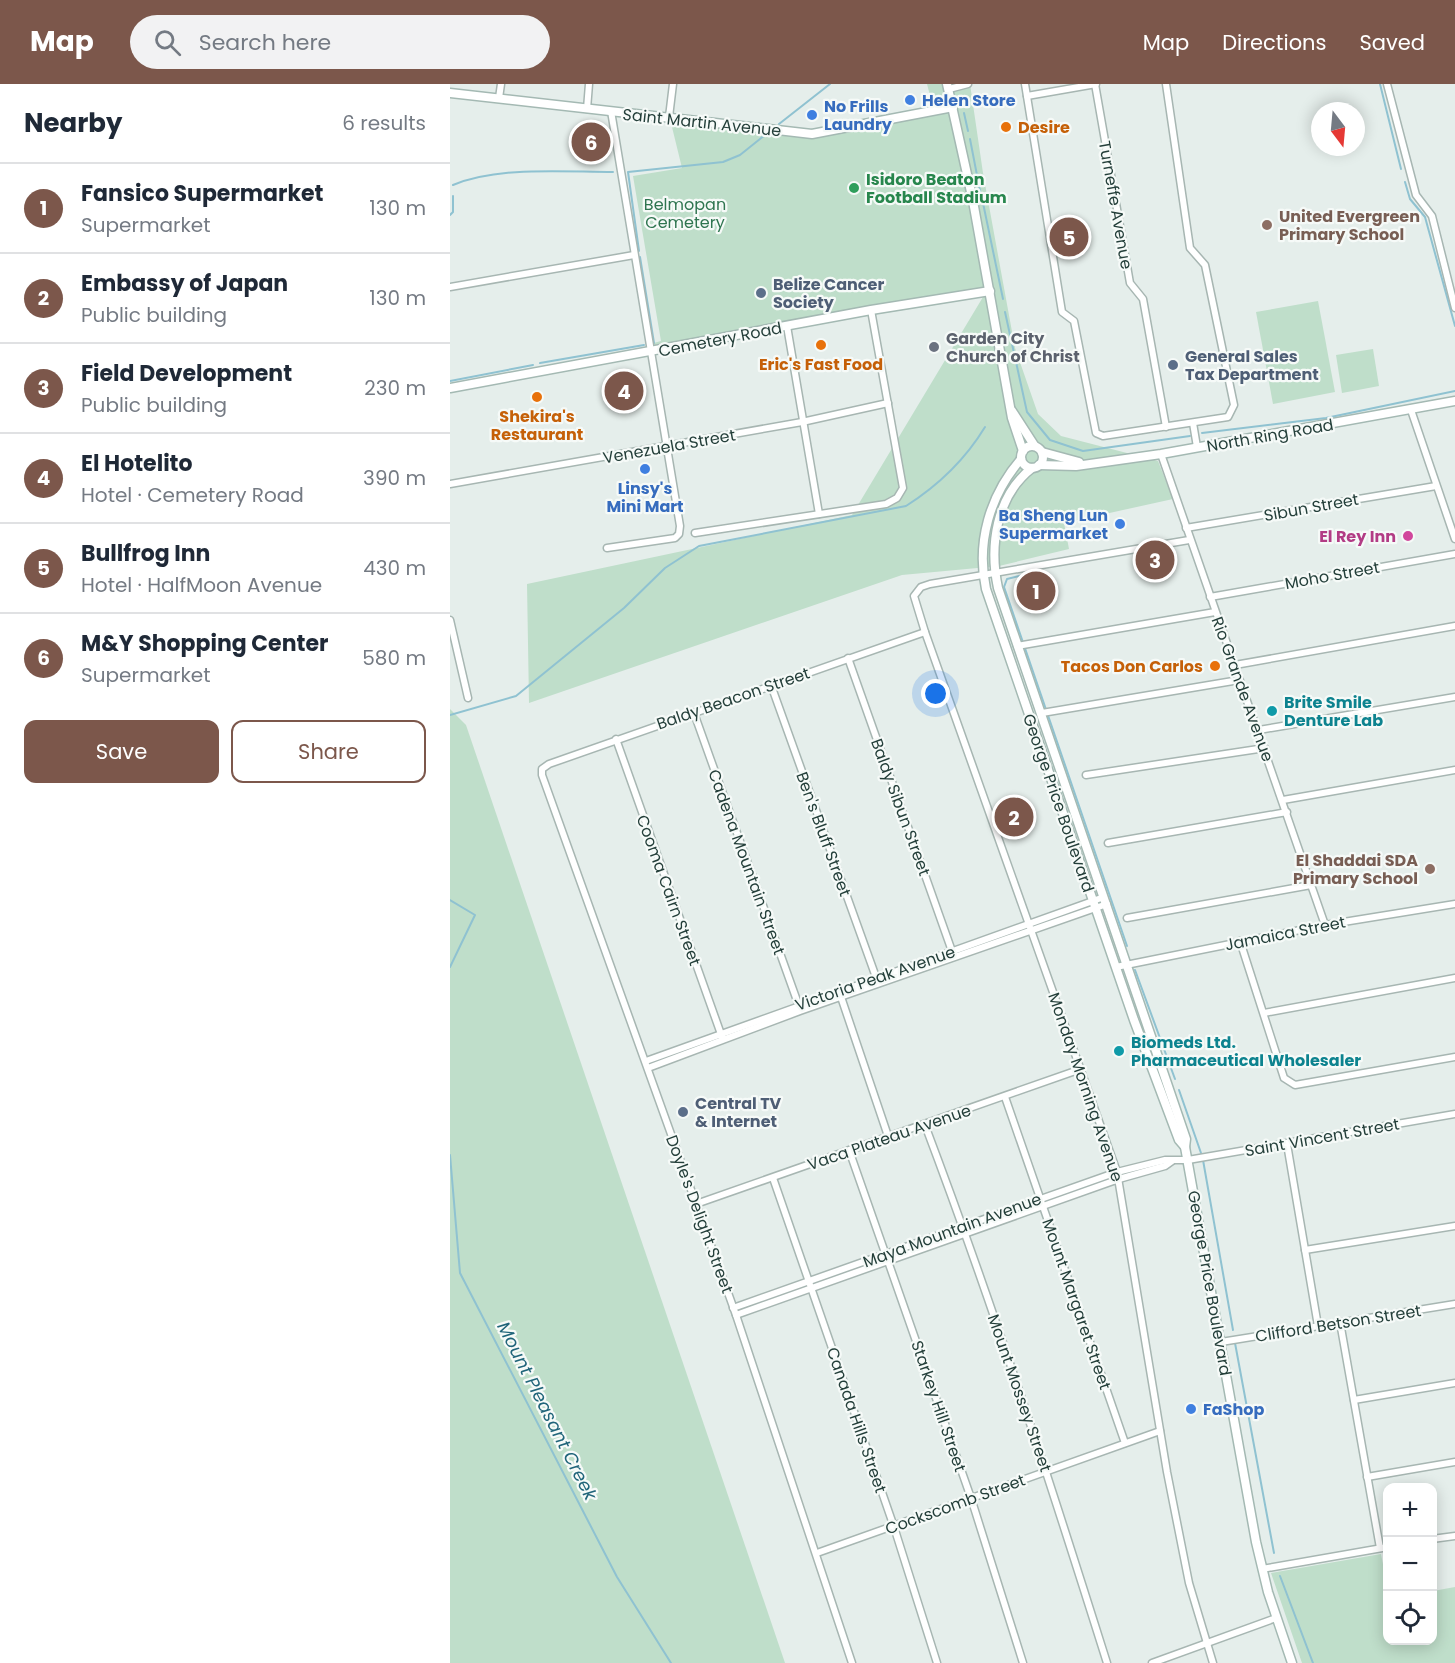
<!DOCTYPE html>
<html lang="en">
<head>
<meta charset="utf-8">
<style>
	body { margin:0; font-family:Poppins,sans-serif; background:#f2f2f3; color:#1f2937 }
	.controls { position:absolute; right:18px; bottom:18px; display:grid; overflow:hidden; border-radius:12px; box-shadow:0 3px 15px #0003 }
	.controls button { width:54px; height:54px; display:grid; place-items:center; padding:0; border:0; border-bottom:2px solid #e0e1e3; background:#fff; color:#1f2937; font:30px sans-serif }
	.compass { position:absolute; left:861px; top:18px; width:54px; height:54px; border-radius:50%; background:#fff; box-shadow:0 3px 15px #0003; rotate:164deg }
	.you { position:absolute; left:486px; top:610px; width:21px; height:21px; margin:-15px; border:4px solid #fff; border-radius:50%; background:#1a73e8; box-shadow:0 0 0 9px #1a73e833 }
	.badge { display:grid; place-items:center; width:39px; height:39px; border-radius:50%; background:#7c574b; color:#fff; font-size:20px; font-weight:700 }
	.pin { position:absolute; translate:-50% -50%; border:3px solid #fff; box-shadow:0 2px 6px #0006 }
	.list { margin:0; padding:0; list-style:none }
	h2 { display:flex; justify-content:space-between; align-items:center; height:78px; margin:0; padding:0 24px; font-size:26px }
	h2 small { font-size:20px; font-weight:400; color:#747a83 }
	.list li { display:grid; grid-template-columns:39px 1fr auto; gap:18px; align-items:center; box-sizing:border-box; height:90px; padding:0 24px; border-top:2px solid #e0e1e3 }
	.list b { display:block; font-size:22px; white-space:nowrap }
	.list p { margin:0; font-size:20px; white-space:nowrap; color:#747a83 }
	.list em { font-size:20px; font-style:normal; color:#747a83 }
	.actions { display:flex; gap:12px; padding:18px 24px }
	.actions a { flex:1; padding:14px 0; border:2px solid #7c574b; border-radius:12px; text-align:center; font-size:21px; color:#7c574b }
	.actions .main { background:#7c574b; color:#fff }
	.icon { flex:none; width:33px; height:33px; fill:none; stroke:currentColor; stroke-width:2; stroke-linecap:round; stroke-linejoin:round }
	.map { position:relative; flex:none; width:1005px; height:1579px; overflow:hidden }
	header { display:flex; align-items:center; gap:36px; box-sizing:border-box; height:84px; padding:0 30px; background:#7c574b; color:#fff }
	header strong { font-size:28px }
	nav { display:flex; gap:33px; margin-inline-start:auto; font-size:21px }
	.search { width:420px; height:54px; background:#f2f2f3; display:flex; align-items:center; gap:15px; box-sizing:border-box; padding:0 21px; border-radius:33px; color:#747a83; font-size:22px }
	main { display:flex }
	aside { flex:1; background:#fff }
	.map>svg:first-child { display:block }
	.green { fill:#bfdeca }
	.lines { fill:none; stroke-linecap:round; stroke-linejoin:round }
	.stream { stroke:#8fc2d1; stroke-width:2 }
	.street-casing { stroke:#a7b6b2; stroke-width:9 }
	.secondary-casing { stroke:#a4b9b3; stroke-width:11 }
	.street { stroke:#fff; stroke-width:6 }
	.secondary { stroke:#fff; stroke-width:8 }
	.shop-dot { fill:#3f7fe0; stroke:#f6faf8; stroke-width:2 }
	.food-dot { fill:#e8710a; stroke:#f6faf8; stroke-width:2 }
	.leisure-dot { fill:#2e9e5b; stroke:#f6faf8; stroke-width:2 }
	.education-dot { fill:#8d6e63; stroke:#f6faf8; stroke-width:2 }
	.service-dot { fill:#5c6f8a; stroke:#f6faf8; stroke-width:2 }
	.worship-dot { fill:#6b7280; stroke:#f6faf8; stroke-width:2 }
	.hotel-dot { fill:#d1479c; stroke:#f6faf8; stroke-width:2 }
	.culture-dot { fill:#0f9aa8; stroke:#f6faf8; stroke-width:2 }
	.labels { text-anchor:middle; stroke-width:4.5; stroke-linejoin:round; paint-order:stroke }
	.shop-label { font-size:16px; font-weight:bold; fill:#366cbe; stroke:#f6faf8; text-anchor:start }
	.street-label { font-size:16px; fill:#243f3a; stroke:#f6faf8 }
	.food-label { font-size:16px; font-weight:bold; fill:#c56008; stroke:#f6faf8 }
	.leisure-label { font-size:16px; font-weight:bold; fill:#27864d; stroke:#f6faf8; text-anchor:start }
	.park-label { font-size:16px; fill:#2f7550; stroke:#f6faf8 }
	.education-label { font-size:16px; font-weight:bold; fill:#785e54; stroke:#f6faf8; text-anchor:start }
	.service-label { font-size:16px; font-weight:bold; fill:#4e5e75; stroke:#f6faf8; text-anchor:start }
	.worship-label { font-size:16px; font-weight:bold; fill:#5b616d; stroke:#f6faf8; text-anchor:start }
	.hotel-label { font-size:16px; font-weight:bold; fill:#b23c85; stroke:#f6faf8; text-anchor:end }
	.culture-label { font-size:16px; font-weight:bold; fill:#0d838f; stroke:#f6faf8; text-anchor:start }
	.water-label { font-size:18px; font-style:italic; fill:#20657a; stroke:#f6faf8 }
</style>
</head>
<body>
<header>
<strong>Map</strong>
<div class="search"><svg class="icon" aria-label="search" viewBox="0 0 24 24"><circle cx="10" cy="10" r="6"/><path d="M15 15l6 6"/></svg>Search here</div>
<nav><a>Map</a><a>Directions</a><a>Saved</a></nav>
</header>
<main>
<aside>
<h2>Nearby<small>6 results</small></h2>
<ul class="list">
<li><span class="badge">1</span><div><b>Fansico Supermarket</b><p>Supermarket</p></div><em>130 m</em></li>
<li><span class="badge">2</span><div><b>Embassy of Japan</b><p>Public building</p></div><em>130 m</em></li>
<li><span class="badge">3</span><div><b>Field Development</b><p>Public building</p></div><em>230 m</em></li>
<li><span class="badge">4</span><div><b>El Hotelito</b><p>Hotel · Cemetery Road</p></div><em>390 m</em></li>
<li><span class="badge">5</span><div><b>Bullfrog Inn</b><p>Hotel · HalfMoon Avenue</p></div><em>430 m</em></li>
<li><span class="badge">6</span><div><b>M&amp;Y Shopping Center</b><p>Supermarket</p></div><em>580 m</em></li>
</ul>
<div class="actions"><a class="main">Save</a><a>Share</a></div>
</aside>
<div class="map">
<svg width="1005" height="1579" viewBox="0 0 1005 1579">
	<rect width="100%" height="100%" fill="#e5eeeb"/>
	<g class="green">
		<polygon points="477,0 520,0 533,89 565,264 588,330 611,352 708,377 723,415 614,439 619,465 549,482 452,491 79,619 77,500 402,431 533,213 202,267 200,260 211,257 183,92 232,84 221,39 360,52 484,27"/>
		<polygon points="868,217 885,308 823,320 806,228"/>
		<polygon points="923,265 929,302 892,309 886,271"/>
		<polygon points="0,625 16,641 335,1579 0,1579"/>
		<polygon points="931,1470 937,1501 938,1556 982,1556 983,1507 1005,1503 1005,1579 852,1579 821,1489"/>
	</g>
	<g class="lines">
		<g class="stream">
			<polyline points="930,0 951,85"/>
			<polyline points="510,12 512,21"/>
			<polyline points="514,29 518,47"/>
			<polyline points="329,40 380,0"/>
			<polyline points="520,55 531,112"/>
			<polyline points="955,98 960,115 975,133 1005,242"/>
			<path d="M3 101C49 82 113 88 163 88"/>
			<polyline points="533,119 553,215"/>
			<polyline points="0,131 3,128 3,112"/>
			<polyline points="189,167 178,88 273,78 290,71 315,51"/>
			<polyline points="190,173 204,259"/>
			<polyline points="555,228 577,328 600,356 633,367 740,352"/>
			<polyline points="90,279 194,261"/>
			<polyline points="0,297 83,281"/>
			<polyline points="752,349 876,334 1005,307"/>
			<polyline points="590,487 557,495 554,503 677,862"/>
			<path d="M0 631 66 612 174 524 215 484 249 462 456 422C489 401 515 376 535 343"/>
			<polyline points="0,816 25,831 0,883"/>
			<polyline points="685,886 725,995"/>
			<polyline points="729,1006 751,1069"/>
			<polyline points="0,1071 10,1189 167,1493 221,1579"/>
			<polyline points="753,1076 783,1246"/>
			<polyline points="785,1259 824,1469"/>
			<polyline points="830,1492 863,1579"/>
		</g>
		<g class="street-casing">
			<g id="street">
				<polyline points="575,0 612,228 624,237 646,349 653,352 778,333 784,321 755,181 740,164 716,0"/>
				<polyline points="645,0 680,199 693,215 716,343"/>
				<polyline points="937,0 966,111 982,132 1005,224"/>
				<polyline points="499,5 518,0"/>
				<polyline points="577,12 646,0"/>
				<polyline points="49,14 51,0"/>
				<polyline points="137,25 139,0"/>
				<polyline points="219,33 223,0"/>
				<polyline points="0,203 184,171"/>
				<polyline points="337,242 369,430"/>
				<polyline points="961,326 1005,455"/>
				<polyline points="743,339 747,363"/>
				<polyline points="711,370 875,841"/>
				<polyline points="0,400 352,338 438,319"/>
				<polyline points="736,444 986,402"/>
				<polyline points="245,449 436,420 447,414 453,404 421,226"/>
				<polyline points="739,456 480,500 471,503 464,512 475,548 667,1088 717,1388 739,1499 763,1579"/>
				<polyline points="157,464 225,454 229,450 230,442 161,27"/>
				<polyline points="760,513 1005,470"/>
				<polyline points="0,536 18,614"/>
				<polyline points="567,562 765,528"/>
				<polyline points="398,574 503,870"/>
				<polyline points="785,581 1005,542"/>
				<polyline points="321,601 427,896"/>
				<polyline points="244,629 350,925"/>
				<polyline points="592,629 789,596"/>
				<polyline points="809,646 1005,613"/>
				<polyline points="166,655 272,953"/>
				<polyline points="636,691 815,664"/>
				<polyline points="833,716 1005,686"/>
				<polyline points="658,759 837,728"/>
				<polyline points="677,834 861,801"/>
				<polyline points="790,857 834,994 845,1001 1005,973"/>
				<polyline points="666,883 875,841 1005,820"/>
				<polyline points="390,910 438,1052"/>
				<polyline points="814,929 1005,894"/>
				<polyline points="196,977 654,813"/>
				<polyline points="198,984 350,927 657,820"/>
				<polyline points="555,1013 675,1359"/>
				<path d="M475 1041C542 1218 600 1398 657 1579"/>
				<polyline points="837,1060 868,1242"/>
				<polyline points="399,1066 521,1414 573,1579"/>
				<polyline points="323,1094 444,1443 487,1579"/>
				<polyline points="246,1120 631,985"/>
				<polyline points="855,1166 1005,1142"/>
				<polyline points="283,1224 667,1088 715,1076 738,1076 1005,1030"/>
				<polyline points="286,1231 669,1095 715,1082 722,1077"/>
				<polyline points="890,1238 930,1464"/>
				<polyline points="771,1258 1005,1220"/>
				<polyline points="904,1316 1005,1299"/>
				<polyline points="917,1393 1005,1378"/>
				<polyline points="982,1455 1005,1452"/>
				<polyline points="367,1469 710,1347"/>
				<polyline points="812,1485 938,1463"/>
				<polyline points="402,1579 286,1231 92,691 92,685 99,680 475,548"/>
				<polyline points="702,1579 826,1534"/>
			</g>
		</g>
		<g class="secondary-casing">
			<g id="secondary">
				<polyline points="497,0 523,117 562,334 573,367"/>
				<polyline points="0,9 362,50 503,23"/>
				<polyline points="0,304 421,226 540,207"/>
				<polyline points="562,327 584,361"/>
				<circle cx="582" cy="373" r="11"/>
				<polyline points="592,368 629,378"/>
				<path d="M571 375C540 411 526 458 536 505L684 936 729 1056 735 1063"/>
				<polyline points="589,381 626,382 711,370 1005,317"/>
				<path d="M582 384C546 412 539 462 548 504L736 1055 735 1063 806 1458 818 1508 842 1579"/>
			</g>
		</g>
		<use href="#street" class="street"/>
		<use href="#secondary" class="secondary"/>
	</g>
	<g class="shop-dot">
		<circle cx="460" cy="16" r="6"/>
		<circle cx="362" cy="31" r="6"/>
		<circle cx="195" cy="385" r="6"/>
		<circle cx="670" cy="440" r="6"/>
		<circle cx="741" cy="1325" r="6"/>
	</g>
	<g class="food-dot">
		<circle cx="556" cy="43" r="6"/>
		<circle cx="371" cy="261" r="6"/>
		<circle cx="87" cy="313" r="6"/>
		<circle cx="765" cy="582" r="6"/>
	</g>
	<circle class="leisure-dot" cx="404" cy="104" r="6"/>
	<g class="education-dot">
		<circle cx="817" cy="141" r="6"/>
		<circle cx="980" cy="785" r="6"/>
	</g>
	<g class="service-dot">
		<circle cx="311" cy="209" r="6"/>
		<circle cx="723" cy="281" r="6"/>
		<circle cx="233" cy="1028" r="6"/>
	</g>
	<circle class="worship-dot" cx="484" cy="263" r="6"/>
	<circle class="hotel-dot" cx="958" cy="452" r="6"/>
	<g class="culture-dot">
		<circle cx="822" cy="627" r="6"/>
		<circle cx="669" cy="967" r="6"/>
	</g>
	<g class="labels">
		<g class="shop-label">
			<text x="472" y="22">Helen Store</text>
			<text x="374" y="28">No Frills<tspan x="374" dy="18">Laundry</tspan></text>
			<text x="195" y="410" text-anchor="middle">Linsy's<tspan x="195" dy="18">Mini Mart</tspan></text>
			<text x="658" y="437" text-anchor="end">Ba Sheng Lun<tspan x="658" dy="18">Supermarket</tspan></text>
			<text x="753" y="1331">FaShop</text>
		</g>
		<g class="street-label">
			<text transform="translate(252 38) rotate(6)" y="6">Saint Martin Avenue</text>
			<text transform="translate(666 121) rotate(80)" y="6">Turneffe Avenue</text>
			<text transform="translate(270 255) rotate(-11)" y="6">Cemetery Road</text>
			<text transform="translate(820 351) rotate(-10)" y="6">North Ring Road</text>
			<text transform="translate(219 362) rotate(-10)" y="6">Venezuela Street</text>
			<text transform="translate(861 423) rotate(-10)" y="6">Sibun Street</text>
			<text transform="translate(882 491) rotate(-10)" y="6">Moho Street</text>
			<text transform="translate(793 605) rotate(70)" y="6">Rio Grande Avenue</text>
			<text transform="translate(283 614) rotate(-19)" y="6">Baldy Beacon Street</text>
			<text transform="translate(609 719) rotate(71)" y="6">George Price Boulevard</text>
			<text transform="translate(451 723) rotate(70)" y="6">Baldy Sibun Street</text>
			<text transform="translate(374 750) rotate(70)" y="6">Ben's Bluff Street</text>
			<text transform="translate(297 778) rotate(70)" y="6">Cadena Mountain Street</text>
			<text transform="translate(219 806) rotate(70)" y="6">Cooma Cairn Street</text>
			<text transform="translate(835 849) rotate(-11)" y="6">Jamaica Street</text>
			<text transform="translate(425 894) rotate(-19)" y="6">Victoria Peak Avenue</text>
			<text transform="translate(636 1003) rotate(71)" y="6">Monday Morning Avenue</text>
			<text transform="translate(439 1053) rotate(-19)" y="6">Vaca Plateau Avenue</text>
			<text transform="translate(872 1053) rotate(-10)" y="6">Saint Vincent Street</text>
			<text transform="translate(250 1130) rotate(70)" y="6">Doyle's Delight Street</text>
			<text transform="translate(502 1146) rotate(-20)" y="6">Maya Mountain Avenue</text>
			<text transform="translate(760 1199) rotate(80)" y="6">George Price Boulevard</text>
			<text transform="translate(627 1220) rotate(71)" y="6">Mount Margaret Street</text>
			<text transform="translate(888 1239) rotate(-9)" y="6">Clifford Betson Street</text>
			<text transform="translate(570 1309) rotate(71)" y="6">Mount Mossey Street</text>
			<text transform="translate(489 1322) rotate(71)" y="6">Starkey Hill Street</text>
			<text transform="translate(407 1336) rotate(71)" y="6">Canada Hills Street</text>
			<text transform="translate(505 1420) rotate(-20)" y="6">Cockscomb Street</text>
		</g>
		<g class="food-label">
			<text x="568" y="49" text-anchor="start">Desire</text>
			<text x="371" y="286">Eric's Fast Food</text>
			<text x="87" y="338">Shekira's<tspan x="87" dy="18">Restaurant</tspan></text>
			<text x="753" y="588" text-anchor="end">Tacos Don Carlos</text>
		</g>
		<g class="leisure-label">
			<text x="416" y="101">Isidoro Beaton<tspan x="416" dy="18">Football Stadium</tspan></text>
		</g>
		<g class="park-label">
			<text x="235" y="126">Belmopan<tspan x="235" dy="18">Cemetery</tspan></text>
		</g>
		<g class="education-label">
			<text x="829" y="138">United Evergreen<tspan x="829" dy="18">Primary School</tspan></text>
			<text x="968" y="782" text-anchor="end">El Shaddai SDA<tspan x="968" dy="18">Primary School</tspan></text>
		</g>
		<g class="service-label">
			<text x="323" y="206">Belize Cancer<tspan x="323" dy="18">Society</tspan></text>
			<text x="735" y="278">General Sales<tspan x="735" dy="18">Tax Department</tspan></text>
			<text x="245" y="1025">Central TV<tspan x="245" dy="18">&amp; Internet</tspan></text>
		</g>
		<g class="worship-label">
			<text x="496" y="260">Garden City<tspan x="496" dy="18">Church of Christ</tspan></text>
		</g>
		<g class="hotel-label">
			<text x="946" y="458">El Rey Inn</text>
		</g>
		<g class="culture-label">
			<text x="834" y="624">Brite Smile<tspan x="834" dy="18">Denture Lab</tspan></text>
			<text x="681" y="964">Biomeds Ltd.<tspan x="681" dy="18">Pharmaceutical Wholesaler</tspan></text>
		</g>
		<g class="water-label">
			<text transform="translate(97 1327) rotate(63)" y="6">Mount Pleasant Creek</text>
		</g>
	</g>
</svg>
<div class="controls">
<button>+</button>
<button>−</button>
<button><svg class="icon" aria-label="locate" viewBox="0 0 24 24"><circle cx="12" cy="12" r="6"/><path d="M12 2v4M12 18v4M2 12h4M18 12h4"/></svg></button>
</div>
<svg class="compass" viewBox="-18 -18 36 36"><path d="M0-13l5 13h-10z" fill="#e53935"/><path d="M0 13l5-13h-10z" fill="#747a83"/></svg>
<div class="you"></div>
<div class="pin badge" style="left:586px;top:507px">1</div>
<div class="pin badge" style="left:564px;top:733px">2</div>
<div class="pin badge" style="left:705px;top:476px">3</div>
<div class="pin badge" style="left:174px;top:307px">4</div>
<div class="pin badge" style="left:619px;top:153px">5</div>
<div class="pin badge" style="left:141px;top:58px">6</div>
</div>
</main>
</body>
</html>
